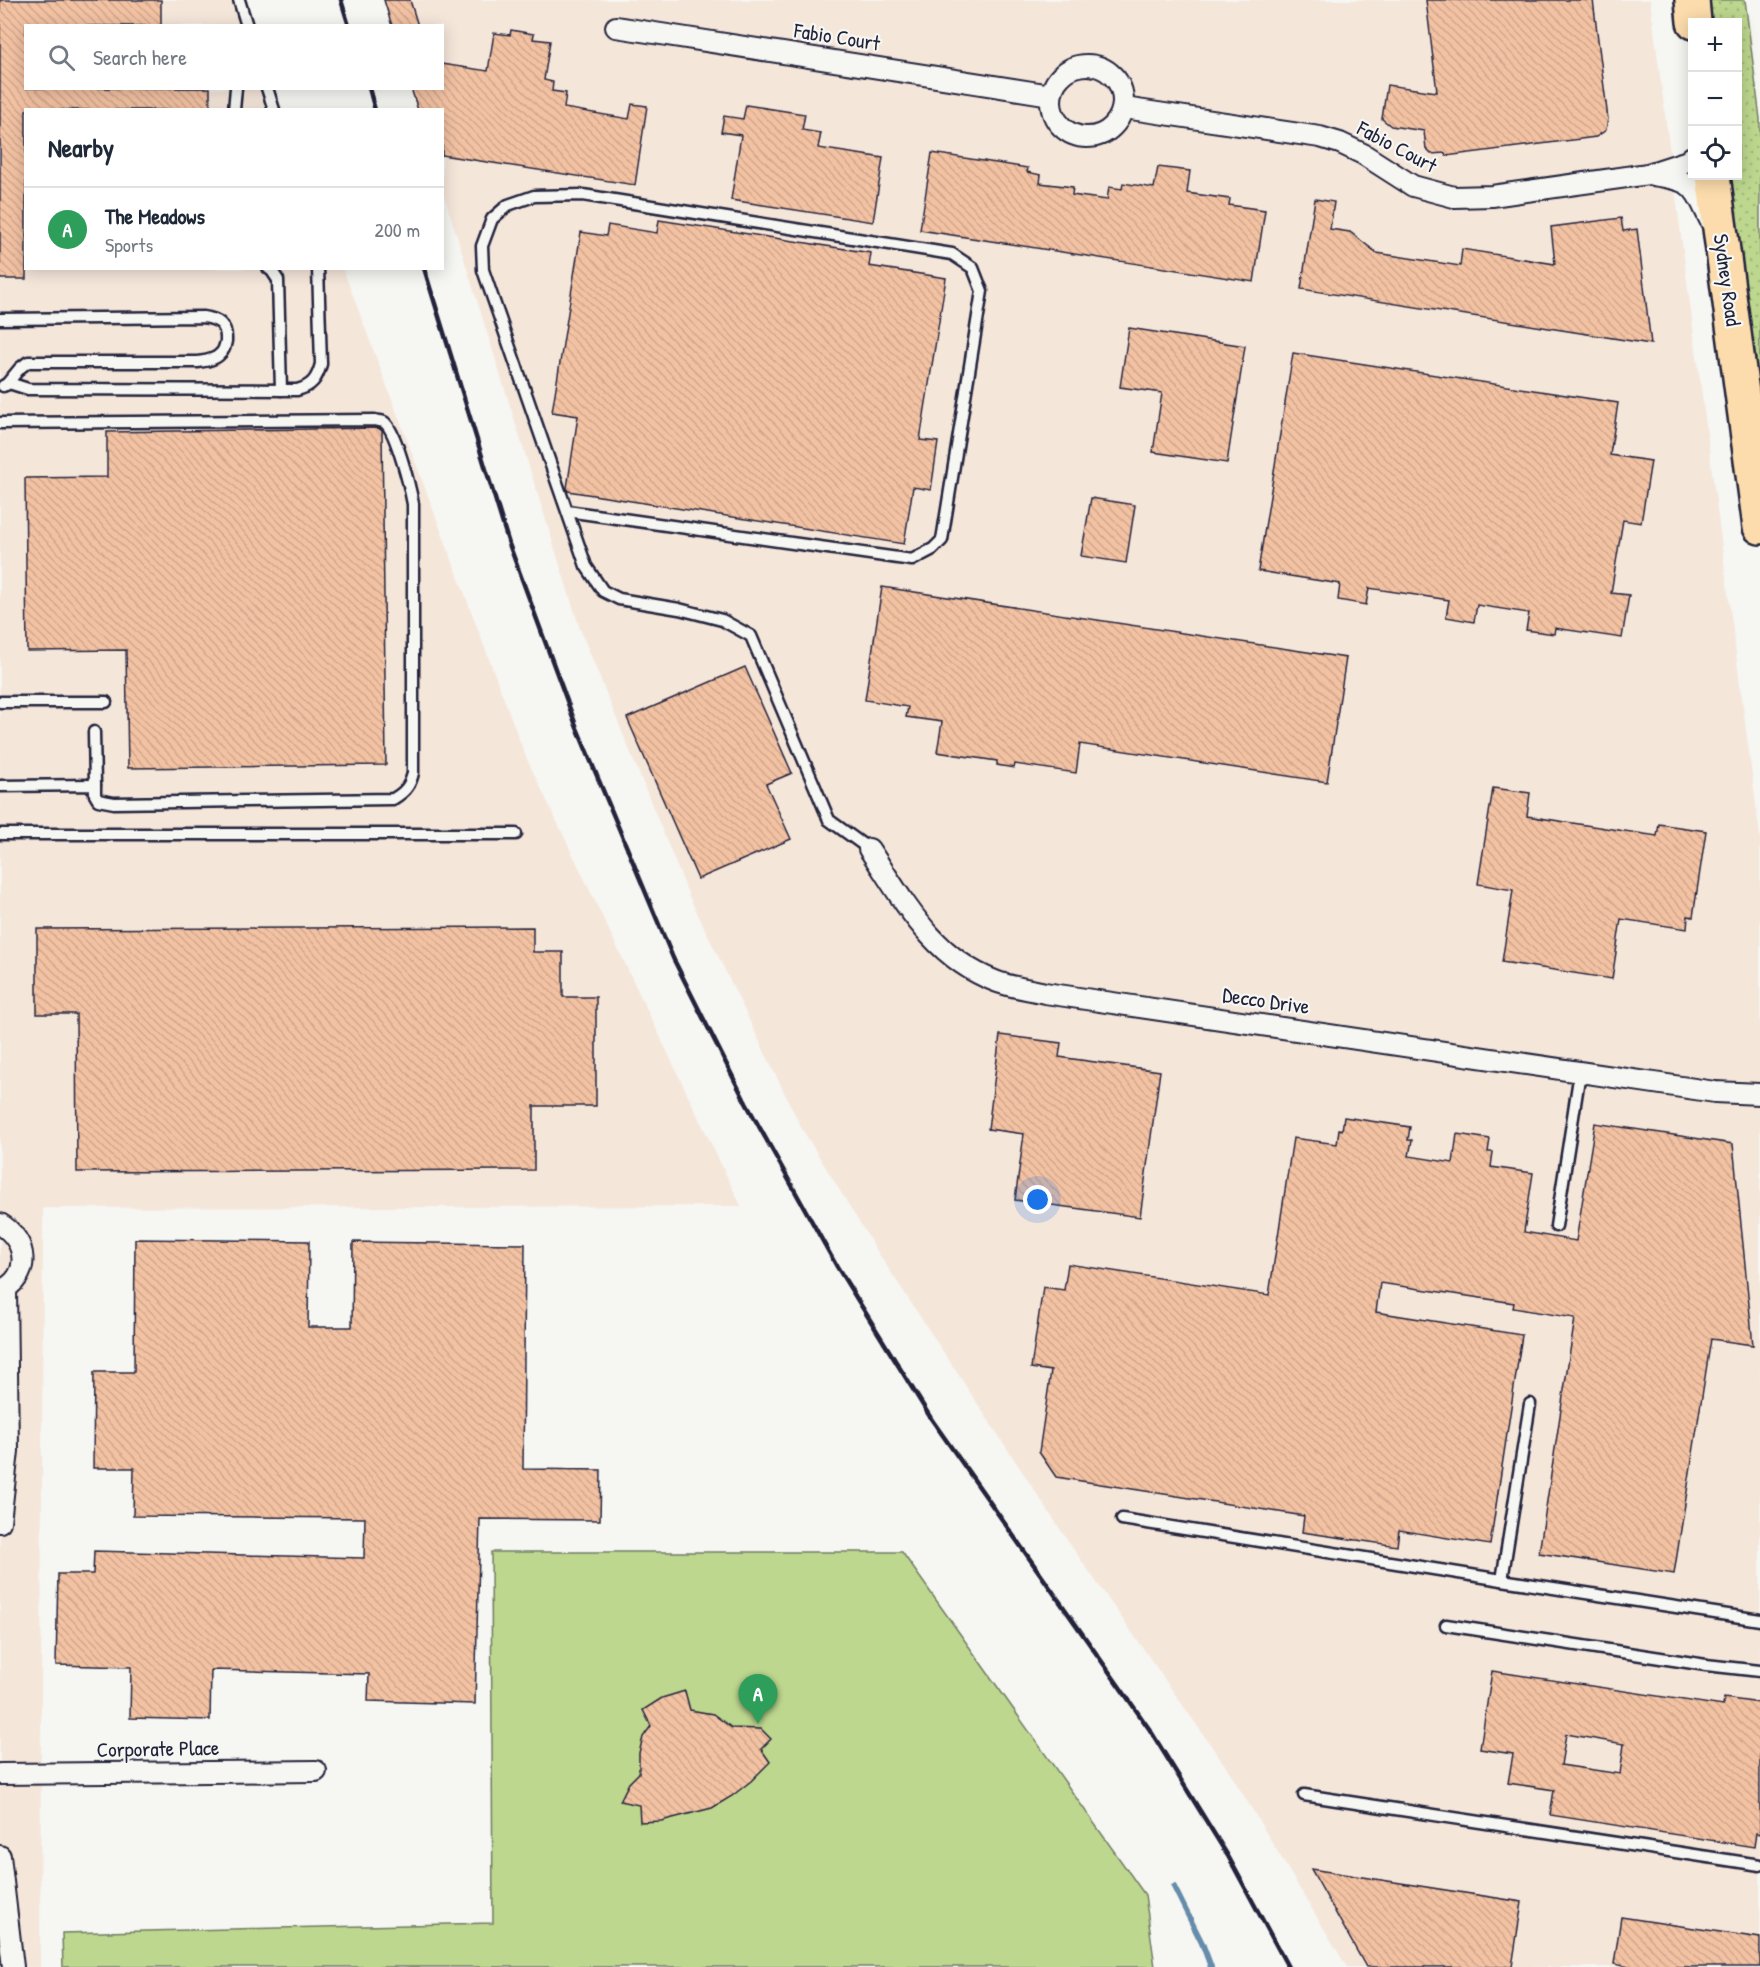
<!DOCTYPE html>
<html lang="en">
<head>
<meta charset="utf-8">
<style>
	body { margin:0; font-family:"Patrick Hand",sans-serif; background:#f2f2f3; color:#1f2937 }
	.controls { position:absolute; right:18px; top:18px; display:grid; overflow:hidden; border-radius:0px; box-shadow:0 3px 15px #0003 }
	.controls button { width:54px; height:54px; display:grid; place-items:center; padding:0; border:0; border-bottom:2px solid #e0e1e3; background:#fff; color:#1f2937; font:30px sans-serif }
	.you { position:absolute; left:1038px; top:1200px; width:21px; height:21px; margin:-15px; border:4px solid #fff; border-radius:50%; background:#1a73e8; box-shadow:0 0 0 9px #1a73e833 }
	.badge { display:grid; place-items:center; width:39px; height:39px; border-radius:50%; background:#ea580c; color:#fff; font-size:20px; font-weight:700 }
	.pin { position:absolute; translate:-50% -50px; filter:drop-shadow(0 2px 3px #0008) }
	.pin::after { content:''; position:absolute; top:32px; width:21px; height:18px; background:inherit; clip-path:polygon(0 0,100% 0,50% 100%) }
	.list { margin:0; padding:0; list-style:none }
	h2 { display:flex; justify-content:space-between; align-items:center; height:78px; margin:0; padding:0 24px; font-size:26px }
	h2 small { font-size:20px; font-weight:400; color:#747a83 }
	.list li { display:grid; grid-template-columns:39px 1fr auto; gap:18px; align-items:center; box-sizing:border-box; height:84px; padding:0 24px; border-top:2px solid #e0e1e3 }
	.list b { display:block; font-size:22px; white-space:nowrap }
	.list p { margin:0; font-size:20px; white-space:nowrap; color:#747a83 }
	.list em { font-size:20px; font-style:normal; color:#747a83 }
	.icon { flex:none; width:33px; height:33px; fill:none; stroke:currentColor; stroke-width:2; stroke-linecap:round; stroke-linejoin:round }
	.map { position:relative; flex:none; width:1760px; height:1967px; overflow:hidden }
	.search { position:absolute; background:#fff; box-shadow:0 3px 15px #0003; left:24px; top:24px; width:420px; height:66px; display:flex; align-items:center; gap:15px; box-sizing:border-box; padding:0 21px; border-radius:0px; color:#747a83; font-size:22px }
	.panel { position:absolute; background:#fff; box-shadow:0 3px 15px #0003; left:24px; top:108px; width:420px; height:162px; border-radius:0px }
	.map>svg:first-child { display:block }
	.built { fill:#f5e6da }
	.green { fill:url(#green-dots); stroke:#707c64; stroke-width:1.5 }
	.pitch { fill:#bdd78e; stroke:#707c64; stroke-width:1.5 }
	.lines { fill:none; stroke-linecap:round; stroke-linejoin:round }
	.stream { stroke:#668cab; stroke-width:6 }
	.building { fill:url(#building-back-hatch); stroke:#22223b; stroke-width:1.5; fill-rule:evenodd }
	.lane-casing { stroke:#22223b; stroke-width:15 }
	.street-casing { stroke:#22223b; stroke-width:24 }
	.highway-casing { stroke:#22223b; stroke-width:38 }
	.lane { stroke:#f6f6f2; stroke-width:10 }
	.street { stroke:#f6f6f2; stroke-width:20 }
	.highway { stroke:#fcdcac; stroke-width:33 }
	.rail { stroke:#22223b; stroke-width:4.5 }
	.labels { text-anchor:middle; stroke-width:4.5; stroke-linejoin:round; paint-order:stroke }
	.street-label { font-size:21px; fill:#22223b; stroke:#f6f6f2 }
</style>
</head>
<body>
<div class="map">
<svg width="1760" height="1967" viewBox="0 0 1760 1967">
	<defs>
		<pattern id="green-dots" width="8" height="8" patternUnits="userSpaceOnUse" patternTransform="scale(1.5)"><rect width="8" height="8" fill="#bdd78e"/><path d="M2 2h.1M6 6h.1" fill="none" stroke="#a2b87b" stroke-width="1.8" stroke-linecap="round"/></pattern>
		<pattern id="building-back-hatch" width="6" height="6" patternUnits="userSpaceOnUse" patternTransform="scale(1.5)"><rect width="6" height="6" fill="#f3c2a3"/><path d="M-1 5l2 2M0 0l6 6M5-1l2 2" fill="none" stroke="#d0a68d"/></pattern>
	</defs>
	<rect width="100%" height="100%" fill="#f6f6f2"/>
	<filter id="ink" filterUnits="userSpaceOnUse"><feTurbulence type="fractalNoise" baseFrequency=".0167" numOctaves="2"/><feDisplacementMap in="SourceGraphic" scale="12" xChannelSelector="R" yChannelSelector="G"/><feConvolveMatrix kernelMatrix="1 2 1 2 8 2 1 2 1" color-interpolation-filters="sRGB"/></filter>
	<g filter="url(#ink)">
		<g class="built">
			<polygon points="0,0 242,0 252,25 26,26 26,88 275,89 283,109 26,110 26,268 343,269 525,755 741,1206 43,1208 40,1967 0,1967"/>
			<polygon points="383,0 1650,0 1760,836 1760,1967 1347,1967 1229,1771 1072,1547 875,1248 801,1127 690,898 580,629 443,192 442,110 417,109 410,89 442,88 442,26 391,25"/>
		</g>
		<polygon class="green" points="1706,0 1745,0 1760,119 1760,420 1729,176 1738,176 1738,22 1709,22"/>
		<polygon class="pitch" points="491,1552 902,1552 1145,1895 1155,1967 63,1967 62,1933 493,1923"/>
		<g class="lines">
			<polyline class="stream" points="1174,1887 1202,1943 1211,1967"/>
		</g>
		<g class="building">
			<polygon points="0,0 161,0 161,26 26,26 26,88 210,88 210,110 26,110 26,279 0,279"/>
			<polygon points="384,0 410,0 418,26 392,26"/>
			<polygon points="1426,0 1593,0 1608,119 1606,130 1596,137 1446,156 1445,153 1431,154 1426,149 1424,131 1391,126 1382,119 1387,85 1437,92"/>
			<polygon points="511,30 534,34 533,39 550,41 544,80 553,82 552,91 566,93 564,108 629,119 632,104 647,106 635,185 442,155 442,110 418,110 411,88 442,88 442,64 488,71 494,33 510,35"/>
			<polygon points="746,105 805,114 802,130 821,133 818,148 883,158 873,222 731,200 741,135 721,132 724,116 743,119"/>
			<polygon points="932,153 1028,168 1027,172 1041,175 1040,183 1073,187 1072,195 1107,200 1109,187 1122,189 1123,183 1154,188 1158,167 1190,171 1187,193 1230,199 1229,205 1265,210 1254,282 920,230"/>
			<polygon points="1315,199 1334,202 1330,229 1350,232 1377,253 1460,266 1462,249 1555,264 1551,227 1621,218 1623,231 1637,229 1651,344 1301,289"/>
			<polygon points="659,220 871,253 869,266 946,278 920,440 938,442 931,490 913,487 904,544 568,491 567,488 578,416 552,412 581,232 606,236 608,225 657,233"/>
			<polygon points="1129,328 1245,346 1227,463 1153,452 1162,393 1120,387"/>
			<polygon points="1293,353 1618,403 1610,455 1651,461 1641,523 1623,520 1611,593 1629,595 1622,638 1555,628 1554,634 1526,630 1529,613 1477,605 1474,622 1446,617 1449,600 1369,588 1366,605 1338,600 1340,584 1258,571"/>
			<polygon points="378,428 382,431 386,765 128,768 126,650 27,651 25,478 107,477 107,432"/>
			<polygon points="1091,498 1135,505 1126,563 1081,556"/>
			<polygon points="882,587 1346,658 1327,782 1080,744 1076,773 1015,764 1014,768 997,765 997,761 937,752 942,722 906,717 908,707 865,700"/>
			<polygon points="745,667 792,773 766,784 791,839 698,879 627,718"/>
			<polygon points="1493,788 1530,793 1527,816 1657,836 1659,824 1706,831 1693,917 1688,916 1687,929 1621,919 1612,979 1502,962 1513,890 1478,884"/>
			<polygon points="533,927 533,952 563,952 563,997 596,997 596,1106 534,1106 534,1170 77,1172 76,1014 37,1014 37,929"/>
			<polygon points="1000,1035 1061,1043 1059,1057 1160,1071 1140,1217 1015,1200 1024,1134 988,1129"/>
			<polygon points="1344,1117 1410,1127 1408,1140 1412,1140 1409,1156 1453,1163 1457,1134 1490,1139 1488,1152 1493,1152 1491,1167 1533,1173 1524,1232 1576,1241 1595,1123 1733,1144 1753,1345 1711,1339 1674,1574 1539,1553 1575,1318 1513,1308 1514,1303 1380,1283 1376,1312 1522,1335 1490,1545 1399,1530 1397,1546 1302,1532 1304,1516 1056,1477 1039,1452 1051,1371 1031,1368 1043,1287 1064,1290 1068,1264 1269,1295 1293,1138 1337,1144 1339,1129 1342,1130"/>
			<polygon points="135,1239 309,1241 308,1327 352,1327 353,1242 525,1244 523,1469 601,1470 600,1520 480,1519 475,1704 368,1701 369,1674 211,1670 210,1720 130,1718 131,1667 56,1665 58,1574 93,1574 94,1551 364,1558 365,1518 133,1516 134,1468 93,1468 94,1372 134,1372"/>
			<path d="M1492 1671 1723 1706 1724 1698 1760 1703V1834L1756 1833 1754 1847 1550 1815 1554 1790 1508 1783 1513 1754 1480 1749ZM1566 1734 1624 1744 1620 1774 1561 1765Z"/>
			<polygon points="685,1691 690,1710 713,1714 732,1728 761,1729 771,1739 761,1749 770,1762 751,1781 732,1796 712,1808 661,1821 640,1822 639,1805 620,1801 629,1783 639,1773 639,1753 643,1737 651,1726 643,1710 662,1698"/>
			<polygon points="1311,1869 1522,1902 1512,1967 1366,1967"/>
			<polygon points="1621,1917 1760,1938 1760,1967 1629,1967 1614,1964"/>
		</g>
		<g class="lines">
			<g class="lane-casing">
				<g id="lane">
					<polyline points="239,0 247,26"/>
					<polyline points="267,88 274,110"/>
					<polyline points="234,110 236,88"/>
					<polyline points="268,268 272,271 278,280 281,390"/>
					<path d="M0 319 203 317C218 319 227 324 226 341 225 346 224 351 220 354 215 360 205 361 198 362H28L20 368 6 385"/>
					<path d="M3 386 9 383 28 389 297 390C312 386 317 379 321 364L318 268"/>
					<path d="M0 423 375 420C378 421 381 421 384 422 396 430 410 488 413 504V773C410 786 405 792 393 799L114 803 98 800 95 795V785L0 786"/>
					<polyline points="567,511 912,560 933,549 942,540 982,291 973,268 952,254 583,195 534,196 508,205 492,219 482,246 483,270 586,566 603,591 619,599 679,609 722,620 751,636 829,820 869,849"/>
					<polyline points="0,702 106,702"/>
					<polyline points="94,732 95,785"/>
					<polyline points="0,834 516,834"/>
					<polyline points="1556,1226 1580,1072"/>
					<polyline points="1122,1519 1502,1580 1760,1620"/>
					<polyline points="1502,1580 1530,1404"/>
					<polyline points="1446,1625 1706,1665 1760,1671"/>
					<polyline points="1304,1795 1760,1865"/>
				</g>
			</g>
			<g class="street-casing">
				<g id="street">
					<polyline points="616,27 1051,95"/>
					<circle cx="1087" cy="101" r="36"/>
					<polyline points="1124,108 1320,137 1340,143 1363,154 1413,186 1454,197 1492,196 1648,174 1688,161 1692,157"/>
					<path d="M1653 175C1696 181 1693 186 1711 222"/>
					<path d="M869 849C904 901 932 957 995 981 1010 987 1028 989 1045 993L1715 1092 1760 1094"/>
					<path d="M0 1224C28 1240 32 1277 0 1291"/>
					<polyline points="0,1522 8,1451 6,1288"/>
					<polyline points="0,1774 316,1771"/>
					<polyline points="0,1856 13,1967"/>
				</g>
			</g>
			<g class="highway-casing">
				<g id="highway">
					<polyline points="1692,0 1694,22"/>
					<polyline points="1713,176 1760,527"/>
				</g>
			</g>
			<use href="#lane" class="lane"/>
			<use href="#street" class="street"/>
			<use href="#highway" class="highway"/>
			<g class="rail">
				<polyline points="341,0 349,26"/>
				<polyline points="369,88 375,110"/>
				<polyline points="424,268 509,544 577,728 673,958 746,1103 836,1265 932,1420 1150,1730 1228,1856 1288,1967"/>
			</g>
		</g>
	</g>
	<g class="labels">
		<g class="street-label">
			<text transform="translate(837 37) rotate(9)" y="7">Fabio Court</text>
			<text transform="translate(1397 147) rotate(28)" y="7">Fabio Court</text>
			<text transform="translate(1727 280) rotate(82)" y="7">Sydney Road</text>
			<text transform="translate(1266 1001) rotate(8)" y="7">Decco Drive</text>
			<text transform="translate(158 1749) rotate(-1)" y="7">Corporate Place</text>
		</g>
	</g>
</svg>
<div class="controls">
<button>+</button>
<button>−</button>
<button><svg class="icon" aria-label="locate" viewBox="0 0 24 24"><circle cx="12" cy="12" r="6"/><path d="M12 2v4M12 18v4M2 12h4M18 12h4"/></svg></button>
</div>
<div class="you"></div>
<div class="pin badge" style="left:758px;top:1724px;background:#2e9e5b">A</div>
<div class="search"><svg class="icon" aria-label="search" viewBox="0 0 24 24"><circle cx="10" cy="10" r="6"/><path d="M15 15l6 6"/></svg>Search here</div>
<section class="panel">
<h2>Nearby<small></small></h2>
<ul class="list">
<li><span class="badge" style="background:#2e9e5b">A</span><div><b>The Meadows</b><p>Sports</p></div><em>200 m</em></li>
</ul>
</section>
</div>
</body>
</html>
